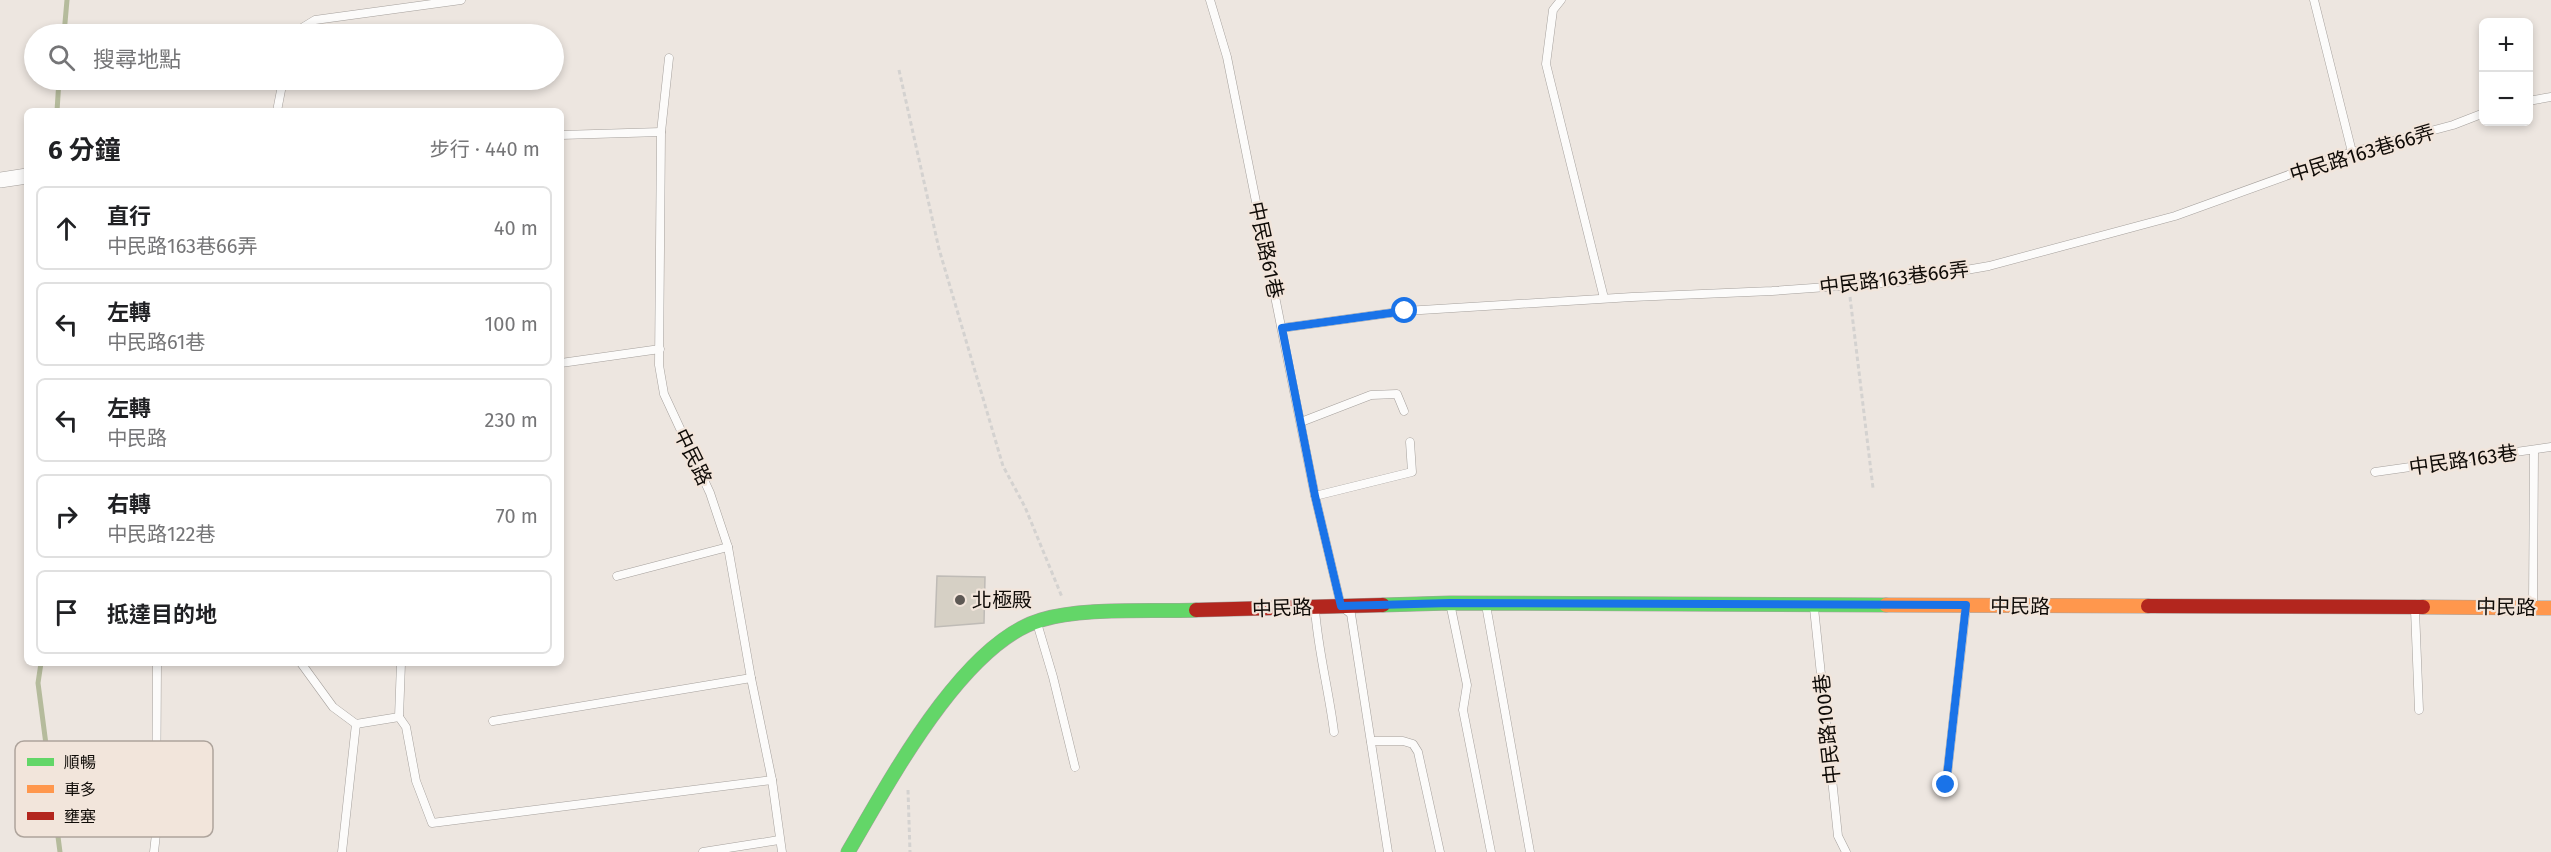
<!DOCTYPE html>
<html lang="zh-TW">
<head>
<meta charset="utf-8">
<style>
	body { margin:0; font-family:"Fira Sans","Noto Sans TC",sans-serif; background:#f6f6f6; color:#202124 }
	.controls { position:absolute; right:18px; top:18px; display:grid; overflow:hidden; border-radius:9px; box-shadow:0 3px 9px #0003 }
	.controls button { width:54px; height:54px; display:grid; place-items:center; padding:0; border:0; border-bottom:2px solid #e0e0e0; background:#fff; color:#202124; font:30px sans-serif }
	.stop { position:absolute; width:18px; height:18px; margin:-14px; border:4px solid #1a73e8; border-radius:50%; background:#fff }
	.stop.end { background:#1a73e8; border-color:#fff; box-shadow:0 2px 6px #0008 }
	.list { margin:0; padding:0; list-style:none }
	h2 { display:flex; justify-content:space-between; align-items:center; height:78px; margin:0; padding:0 24px; font-size:26px }
	h2 small { font-size:20px; font-weight:400; color:#757577 }
	.list li { display:grid; grid-template-columns:39px 1fr auto; gap:18px; align-items:center; box-sizing:border-box; height:84px; margin:0 12px 12px; padding:0 12px; border:2px solid #e0e0e0; border-radius:9px }
	.list b { display:block; font-size:22px; white-space:nowrap }
	.list p { margin:0; font-size:20px; white-space:nowrap; color:#757577 }
	.list em { font-size:20px; font-style:normal; color:#757577 }
	.icon { flex:none; width:33px; height:33px; fill:none; stroke:currentColor; stroke-width:2; stroke-linecap:round; stroke-linejoin:round }
	.map { position:relative; flex:none; width:2551px; height:852px; overflow:hidden }
	.search { position:absolute; background:#fff; box-shadow:0 3px 9px #0003; left:24px; top:24px; width:540px; height:66px; display:flex; align-items:center; gap:15px; box-sizing:border-box; padding:0 21px; border-radius:33px; color:#757577; font-size:22px }
	.panel { position:absolute; background:#fff; box-shadow:0 3px 9px #0003; left:24px; top:108px; width:540px; height:558px; border-radius:9px }
	.map>svg:first-child { display:block }
	.lines { fill:none; stroke-linecap:round; stroke-linejoin:round }
	.stream { stroke:#b5bb9c; stroke-width:5 }
	.building { fill:#d6d0c5; stroke:#bfbbb6; stroke-width:1.5 }
	.lane-casing { stroke:#a5a09c; stroke-width:9 }
	.street-casing { stroke:#a5a09c; stroke-width:16 }
	.fast-casing { stroke:#a5a09c; stroke-width:15 }
	.slow-casing { stroke:#a5a09c; stroke-width:15 }
	.jam-casing { stroke:#a5a09c; stroke-width:15 }
	.path { stroke:#d4d2d0; stroke-width:3; stroke-dasharray:4.5 3; stroke-linecap:butt }
	.lane { stroke:#fcfbfa; stroke-width:8 }
	.street { stroke:#fcfbfa; stroke-width:15 }
	.fast { stroke:#63d668; stroke-width:14 }
	.slow { stroke:#ff974d; stroke-width:14 }
	.jam { stroke:#b3261e; stroke-width:14 }
	.route { stroke:#1a73e8; stroke-width:8 }
	.poi-dot { fill:#5d5854; stroke:#f2e5db; stroke-width:2 }
	.labels { text-anchor:middle; stroke-width:4.5; stroke-linejoin:round; paint-order:stroke }
	.street-label { font-size:20px; fill:#100c08; stroke:#f2e5db }
	.poi-label { font-size:20px; fill:#100c08; stroke:#f2e5db; text-anchor:start }
	.key { fill:#f2e5db; stroke:#aea49c; stroke-width:1.5 }
	.key-label { font-size:16px; fill:#100c08 }
</style>
</head>
<body>
<div class="map">
<svg width="2551" height="852" viewBox="0 0 2551 852">
	<rect width="100%" height="100%" fill="#ede6e0"/>
	<g class="lines">
		<g class="stream">
			<polyline points="64,34 67,0"/>
			<polyline points="57,111 59,80"/>
			<polyline points="41,663 38,683 60,852"/>
		</g>
	</g>
	<polygon class="building" points="937,576 985,577 984,623 935,627"/>
	<g class="lines">
		<g class="lane-casing">
			<g id="lane">
				<polyline points="1210,0 1227,57 1315,496 1341,606 1351,614 1388,852"/>
				<polyline points="1561,0 1553,10 1546,64 1604,298"/>
				<polyline points="2314,0 2352,152"/>
				<polyline points="298,34 302,28 315,20 461,0"/>
				<polyline points="669,58 661,132 659,365 664,394 710,493 728,547 751,678 772,780 782,852"/>
				<polyline points="2528,101 2551,97"/>
				<polyline points="277,111 283,80"/>
				<polyline points="561,135 661,132"/>
				<polyline points="1282,328 1405,311 1632,297 1772,291 1897,282 1989,266 2175,216 2352,152 2453,125 2484,113"/>
				<polyline points="561,363 660,349"/>
				<polyline points="1301,422 1371,395 1397,394 1404,411"/>
				<polyline points="2375,472 2551,447"/>
				<polyline points="1315,496 1412,472 1410,442"/>
				<polyline points="617,576 728,547"/>
				<polyline points="1450,603 1467,685 1463,710 1491,852"/>
				<polyline points="1486,605 1530,852"/>
				<polyline points="2533,606 2534,450"/>
				<polyline points="1814,608 1838,836 1846,852"/>
				<path d="M1315 609C1318 651 1329 691 1334 732"/>
				<polyline points="2415,610 2419,710"/>
				<polyline points="1037,623 1053,677 1075,767"/>
				<polyline points="301,663 333,707 356,724"/>
				<polyline points="399,717 401,663"/>
				<polyline points="493,721 751,678"/>
				<polyline points="356,724 399,717 406,727 416,781 432,823 772,780"/>
				<polyline points="1371,741 1403,741 1413,744 1418,752 1440,852"/>
				<polyline points="1946,785 1966,607"/>
				<polyline points="154,852 156,834 157,663"/>
				<polyline points="342,852 356,724"/>
				<polyline points="703,852 779,840"/>
			</g>
		</g>
		<g class="street-casing">
			<polyline id="street" points="0,180 27,176"/>
		</g>
		<g class="fast-casing">
			<g id="fast">
				<polyline points="1383,605 1450,603 1886,605"/>
				<path d="M848 852C888 784 962 643 1041 620 1083 607 1150 612 1196 610"/>
			</g>
		</g>
		<g class="slow-casing">
			<g id="slow">
				<polyline points="1886,605 2148,606"/>
				<polyline points="2423,607 2551,608"/>
			</g>
		</g>
		<g class="jam-casing">
			<g id="jam">
				<polyline points="2148,606 2423,607"/>
				<polyline points="1196,610 1383,605"/>
			</g>
		</g>
		<g class="path">
			<polyline points="899,70 939,249 1003,466 1025,507 1062,597"/>
			<polyline points="1850,297 1873,488"/>
			<polyline points="908,790 910,852"/>
		</g>
		<use href="#lane" class="lane"/>
		<use href="#street" class="street"/>
		<use href="#fast" class="fast"/>
		<use href="#slow" class="slow"/>
		<use href="#jam" class="jam"/>
	</g>
	<g class="lines">
		<polyline class="route" points="1405,311 1282,328 1315,496 1341,606 1450,603 1966,605 1946,785"/>
	</g>
	<circle class="poi-dot" cx="960" cy="600" r="6"/>
	<g class="labels">
		<g class="street-label">
			<text transform="translate(2362 153) rotate(-17)" y="7">中民路163巷66弄</text>
			<text transform="translate(1266 250) rotate(78)" y="7">中民路61巷</text>
			<text transform="translate(1894 278) rotate(-7)" y="7">中民路163巷66弄</text>
			<text transform="translate(693 457) rotate(64)" y="7">中民路</text>
			<text transform="translate(2463 460) rotate(-8)" y="7">中民路163巷</text>
			<text transform="translate(2020 606) rotate(1)" y="7">中民路</text>
			<text transform="translate(2506 607) rotate(1)" y="7">中民路</text>
			<text transform="translate(1282 608) rotate(-2)" y="7">中民路</text>
			<text transform="translate(1827 729) rotate(-96)" y="7">中民路100巷</text>
		</g>
		<g class="poi-label">
			<text x="972" y="607">北極殿</text>
		</g>
	</g>
	<rect x="15" y="741" width="198" height="96" rx="9" class="key"/>
	<rect x="27" y="758" width="27" height="8" fill="#63d668"/>
	<rect x="27" y="785" width="27" height="8" fill="#ff974d"/>
	<rect x="27" y="812" width="27" height="8" fill="#b3261e"/>
	<g class="key-label">
		<text x="64" y="768">順暢</text>
		<text x="64" y="795">車多</text>
		<text x="64" y="822">壅塞</text>
	</g>
</svg>
<div class="controls">
<button>+</button>
<button>−</button>
</div>
<div class="stop" style="left:1405px;top:311px"></div>
<div class="stop end" style="left:1946px;top:785px"></div>
<div class="search"><svg class="icon" aria-label="search" viewBox="0 0 24 24"><circle cx="10" cy="10" r="6"/><path d="M15 15l6 6"/></svg>搜尋地點</div>
<section class="panel">
<h2>6 分鐘<small>步行 · 440 m</small></h2>
<ul class="list">
<li><svg class="icon" aria-label="ahead" viewBox="0 0 24 24"><path d="M12 20V5M6 11l6-6 6 6"/></svg><div><b>直行</b><p>中民路163巷66弄</p></div><em>40 m</em></li>
<li><svg class="icon" aria-label="left" viewBox="0 0 24 24"><path d="M17 20v-9H6M10 6l-5 5 5 5"/></svg><div><b>左轉</b><p>中民路61巷</p></div><em>100 m</em></li>
<li><svg class="icon" aria-label="left" viewBox="0 0 24 24"><path d="M17 20v-9H6M10 6l-5 5 5 5"/></svg><div><b>左轉</b><p>中民路</p></div><em>230 m</em></li>
<li><svg class="icon" aria-label="right" viewBox="0 0 24 24"><path d="M7 20v-9h11M14 6l5 5-5 5"/></svg><div><b>右轉</b><p>中民路122巷</p></div><em>70 m</em></li>
<li><svg class="icon" aria-label="arrive" viewBox="0 0 24 24"><path d="M6 21V4h12l-3 4 3 4H6"/></svg><div><b>抵達目的地</b></div></li>
</ul>
</section>
</div>
</body>
</html>
